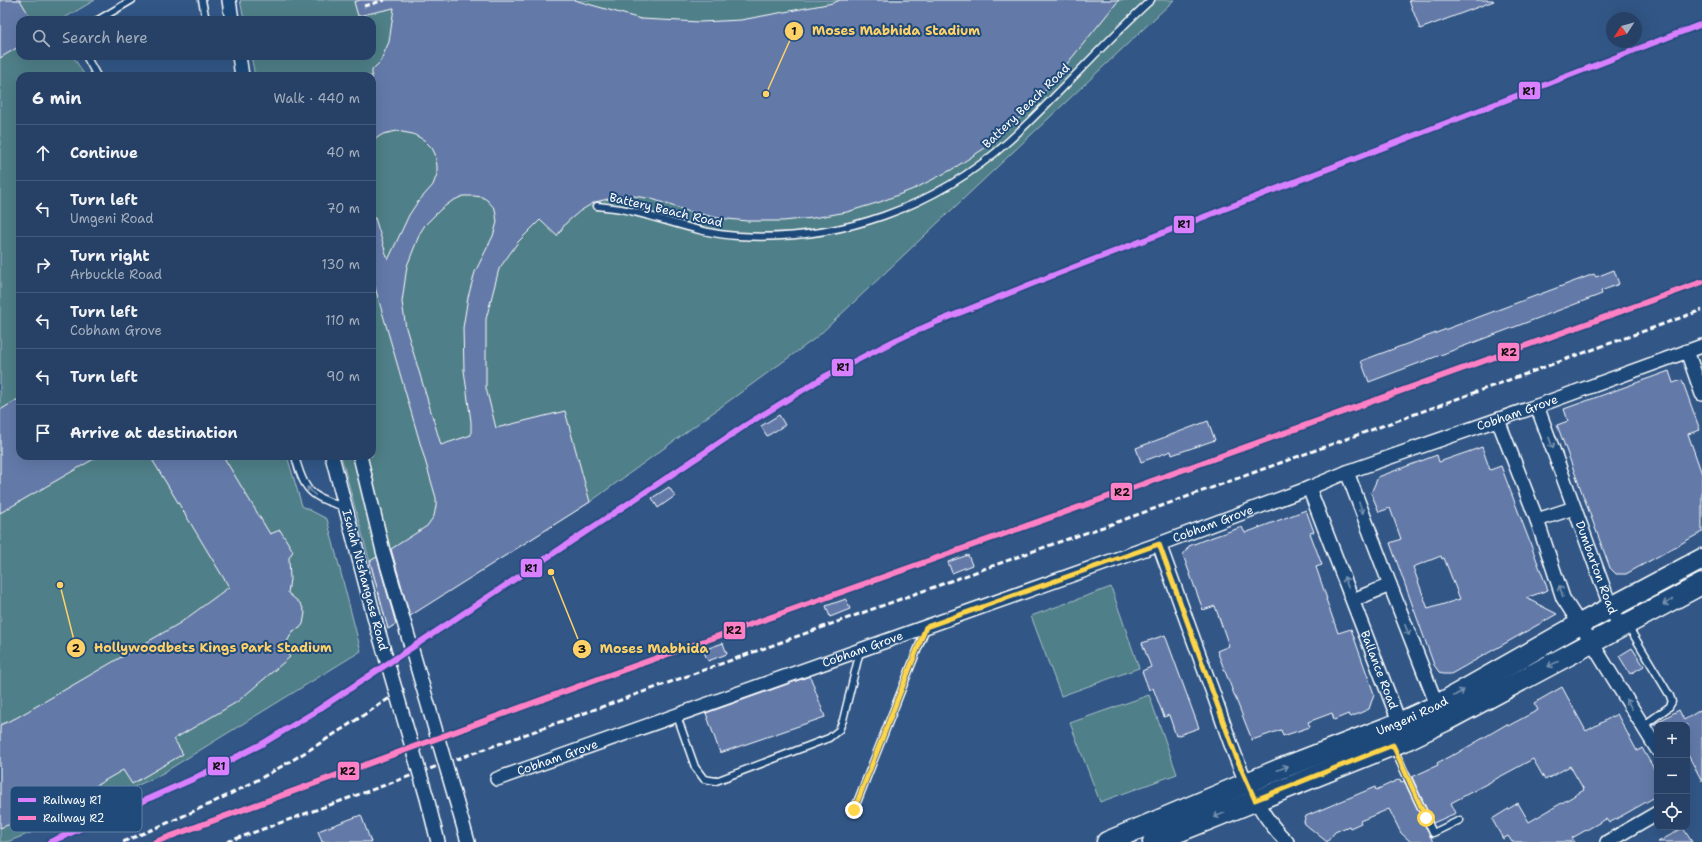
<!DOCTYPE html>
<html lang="en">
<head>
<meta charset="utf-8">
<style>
	body { margin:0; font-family:"Shantell Sans",sans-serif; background:#2e486b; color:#f1f3f6 }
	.controls { position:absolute; right:12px; bottom:12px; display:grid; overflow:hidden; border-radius:8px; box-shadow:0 4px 16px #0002 }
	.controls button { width:36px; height:36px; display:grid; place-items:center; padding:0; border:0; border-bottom:1px solid #425a79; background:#264165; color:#f1f3f6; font:20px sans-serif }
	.compass { position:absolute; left:1606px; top:12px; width:36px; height:36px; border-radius:50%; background:#264165; box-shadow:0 4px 16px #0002; rotate:234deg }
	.stop { position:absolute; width:12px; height:12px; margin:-9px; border:3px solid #ffd54a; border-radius:50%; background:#fff }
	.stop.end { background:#ffd54a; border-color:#fff; box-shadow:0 1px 4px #0008 }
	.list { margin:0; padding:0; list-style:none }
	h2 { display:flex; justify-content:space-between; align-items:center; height:52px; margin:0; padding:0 16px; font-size:17px }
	h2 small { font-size:13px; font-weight:400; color:#a4afbf }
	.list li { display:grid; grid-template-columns:26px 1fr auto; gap:12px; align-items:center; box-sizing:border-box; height:56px; padding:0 16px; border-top:1px solid #425a79 }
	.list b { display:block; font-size:15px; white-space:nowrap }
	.list p { margin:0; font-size:13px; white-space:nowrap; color:#a4afbf }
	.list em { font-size:13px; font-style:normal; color:#a4afbf }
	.icon { flex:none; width:22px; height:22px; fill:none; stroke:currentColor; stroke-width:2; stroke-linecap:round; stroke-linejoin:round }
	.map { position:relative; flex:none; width:1702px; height:842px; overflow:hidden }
	.search { position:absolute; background:#264165; box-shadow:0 4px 16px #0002; left:16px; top:16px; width:360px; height:44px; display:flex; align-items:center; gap:10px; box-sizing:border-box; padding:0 14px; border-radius:12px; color:#a4afbf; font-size:15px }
	.panel { position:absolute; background:#264165; box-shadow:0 4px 16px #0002; left:16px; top:72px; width:360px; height:388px; border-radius:12px }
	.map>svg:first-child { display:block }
	.garden { fill:#507f88; stroke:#a8bfc4 }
	.building { fill:#637aa9; stroke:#fff; fill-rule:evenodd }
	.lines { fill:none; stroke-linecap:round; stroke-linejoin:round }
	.lane-casing { stroke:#fff; stroke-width:9 }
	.street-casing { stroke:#fff; stroke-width:16 }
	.primary-casing { stroke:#fff; stroke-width:23 }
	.lane { stroke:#1f4a7a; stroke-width:6 }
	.street { stroke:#1f4a7a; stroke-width:13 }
	.primary { stroke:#1f4a7a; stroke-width:20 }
	.rail { stroke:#fff; stroke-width:3; stroke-dasharray:6 3; stroke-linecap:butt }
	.street-bridge-casing { stroke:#fff; stroke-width:16; stroke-linecap:butt }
	.street-bridge { stroke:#1f4a7a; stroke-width:13 }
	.rail-1-casing { stroke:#1f4a7a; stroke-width:9 }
	.rail-2-casing { stroke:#1f4a7a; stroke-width:9 }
	.rail-1 { stroke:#d880ff; stroke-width:6 }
	.rail-2 { stroke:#ff80c5; stroke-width:6 }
	.oneway { stroke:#7992af }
	.route { stroke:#ffd54a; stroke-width:5 }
	.labels { text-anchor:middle; stroke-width:4; stroke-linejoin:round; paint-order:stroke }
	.street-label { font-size:12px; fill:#fff; stroke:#1f4a7a }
	.key { fill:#1f4a7a; stroke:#6280a2; stroke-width:1 }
	.key-label { font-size:11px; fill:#fff }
	.leader { fill:none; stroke:#ffd166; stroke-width:1.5 }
	.callout-dot { fill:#ffd166; stroke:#1f4a7a; stroke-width:1.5 }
	.mark-label { font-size:12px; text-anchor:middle; font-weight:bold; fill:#111 }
	.callout-label { font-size:13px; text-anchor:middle; font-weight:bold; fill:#ffd166; stroke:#1f4a7a; stroke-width:4; stroke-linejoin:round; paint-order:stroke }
	.line-badge { stroke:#1f4a7a; stroke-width:1.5 }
	.pale-badge-label { font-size:11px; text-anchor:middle; font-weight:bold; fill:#111 }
</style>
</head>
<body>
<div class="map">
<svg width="1702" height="842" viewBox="0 0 1702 842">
	<rect width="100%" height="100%" fill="#325787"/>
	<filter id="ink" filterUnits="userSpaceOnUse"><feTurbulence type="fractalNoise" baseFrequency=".025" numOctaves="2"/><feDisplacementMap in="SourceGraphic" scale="8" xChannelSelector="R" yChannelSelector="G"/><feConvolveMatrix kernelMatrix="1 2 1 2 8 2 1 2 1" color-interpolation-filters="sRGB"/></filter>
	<g filter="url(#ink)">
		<g class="garden">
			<polygon points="0,0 95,0 61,20 20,20 20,56 73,56 85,76 20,76 20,456 287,456 302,506 327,519 361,651 158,776 53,824 7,842 0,842"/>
			<polygon points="240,0 1174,0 817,337 590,502 388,629 341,456 372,456 372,76 255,76 251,56 372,56 372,20 244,20"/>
			<polygon points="1111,587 1139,668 1061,696 1031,616"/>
			<polygon points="1149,695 1177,774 1100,802 1070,723"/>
		</g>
		<g class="building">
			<polygon points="0,0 20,0 32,20 20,20 20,46 0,58"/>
			<path d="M360 0H574L641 19 700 22 741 20 833 3 840 0H1119L1035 103 1012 125 985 148 951 170 916 188 880 202 847 212 813 218 783 221H747L718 218 687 211 652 199 634 196 617 197 595 202 580 211 566 223 557 236 540 220 518 242 499 269 486 319V388L496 428 565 411 590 502 410 616 391 549 427 526 434 516 436 506V498L372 277V218H375L388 260 409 215 417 203 433 185 437 174V166L435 154 432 148 424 140 413 134 397 131 383 134 372 141V70L380 62 389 42 394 8 358 16 354 2ZM463 196H474L482 197 487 200 495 209 497 222 493 236 475 272 468 297 463 328 464 370 471 422V435L441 445 406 328 402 302 407 266 420 233 425 225 441 209 452 201Z"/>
			<polygon points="1409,0 1493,0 1494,1 1420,29"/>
			<polygon points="1614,270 1619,284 1601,291 1602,294 1369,382 1361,361 1594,274 1596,277"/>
			<polygon points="1669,371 1673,383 1682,380 1700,430 1688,434 1702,474 1702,532 1626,574 1616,574 1610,568 1557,425 1568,421 1564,409"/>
			<polygon points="20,398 20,456 99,456 0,513 0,410"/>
			<polygon points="779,415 785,425 767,436 761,426"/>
			<polygon points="1208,421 1215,440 1172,455 1171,451 1141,462 1136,448"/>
			<path d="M1482 447 1490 470 1501 466 1548 590 1526 598 1557 614 1451 674H1443L1439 672 1434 665 1390 543 1401 539 1390 508 1379 512 1371 493 1378 477 1437 455 1439 462ZM1441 556 1442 559 1444 558 1460 599 1428 609 1413 567Z"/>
			<polygon points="150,456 223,456 270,534 280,530 293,551 289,558 290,579 288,593 301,604 305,613 303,624 300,628 293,631 283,649 290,657 237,702 174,739 183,754 132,784 123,770 64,804 0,828 0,725 16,718 180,623 229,587"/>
			<polygon points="669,487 675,496 658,508 652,498"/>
			<polygon points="1306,510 1314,532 1310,533 1322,565 1316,567 1327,599 1326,599 1338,633 1351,629 1374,694 1369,709 1351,717 1348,714 1334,720 1332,713 1308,722 1310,727 1283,736 1281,730 1252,740 1217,651 1229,646 1215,606 1203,610 1183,555 1189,546 1204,540 1242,527 1245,533"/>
			<polygon points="968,555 972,565 952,573 948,562"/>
			<polygon points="377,557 396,624 388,629 370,561"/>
			<polygon points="846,599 850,609 830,617 826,606"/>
			<polygon points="1165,635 1199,728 1176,736 1169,715 1164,717 1153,688 1149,690 1142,671 1151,667 1142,643"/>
			<polygon points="723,643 727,654 708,661 703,650"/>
			<polygon points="1632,648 1644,666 1630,674 1619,656"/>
			<polygon points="810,676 825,717 720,753 706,713"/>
			<polygon points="1562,687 1586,731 1617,714 1637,751 1642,748 1657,774 1657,796 1609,823 1606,819 1572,838 1575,842 1512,842 1508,836 1503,839 1492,819 1518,803 1529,822 1584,790 1570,766 1545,780 1533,759 1451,803 1456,813 1433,823 1412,777 1438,765 1437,763 1454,754 1454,755 1507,724 1508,726 1538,710 1534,703"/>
			<polygon points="1702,709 1702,781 1687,753 1687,725 1652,725 1679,710 1684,720"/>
			<polygon points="1400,779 1401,782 1404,781 1433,842 1411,842 1401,833 1389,809 1360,821 1361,823 1350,828 1349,826 1335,832 1327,842 1305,824 1304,821 1306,816 1375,787 1376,790"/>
			<polygon points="361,815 371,842 322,842 318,831"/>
			<polygon points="1683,828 1692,842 1658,842"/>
		</g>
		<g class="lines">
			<g class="lane-casing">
				<g id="lane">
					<polyline points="202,0 206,20"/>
					<polyline points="98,20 132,0"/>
					<polyline points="86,56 97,76"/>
					<path d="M597 206C606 207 616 208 626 210 663 218 699 234 738 236 839 242 935 208 1010 140 1059 95 1102 44 1151 0"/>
					<path d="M295 456C304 491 310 497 345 507"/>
					<polyline points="1628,626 1670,696 1672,702 1669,707 1643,726"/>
					<polyline points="677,716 695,767 704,779 716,781 829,738 839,730 843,720 860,651"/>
					<polyline points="1393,747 1433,833 1460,820"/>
					<polyline points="854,810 926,628"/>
				</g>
			</g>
			<g class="street-casing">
				<g id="street">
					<polyline points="229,0 232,20"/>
					<polyline points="239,56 242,76"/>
					<polyline points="1687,351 1702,394"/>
					<path id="s1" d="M1537 406 1611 608 1620 628"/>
					<polyline points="1498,420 1537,520 1563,598 1592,643 1657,749"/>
					<polyline points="332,456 375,620"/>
					<polyline points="360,456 383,551 403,619"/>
					<polyline points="1347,472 1390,585 1440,713"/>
					<path id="s2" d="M1309 488 1402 729"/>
					<polyline points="1537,520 1574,508"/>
					<path d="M1159 544C1177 593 1194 642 1212 690 1231 743 1246 802 1287 842"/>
					<polyline points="1353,600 1390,585"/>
					<polyline points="448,773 468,842"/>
					<path id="s3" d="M497 779 1159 544 1309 488 1347 472 1537 406 1702 346"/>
					<polyline points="427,798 438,842"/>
					<polyline points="1607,842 1657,813"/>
				</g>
			</g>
			<g class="primary-casing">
				<g id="primary">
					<path id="s4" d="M1107 842 1280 769 1399 723 1436 706 1580 624 1702 559"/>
					<polyline points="1153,842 1408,739 1445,721 1702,584"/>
				</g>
			</g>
			<use href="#lane" class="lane"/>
			<use href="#street" class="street"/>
			<use href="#primary" class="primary"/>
			<g class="rail">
				<polyline points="364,6 385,0"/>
				<path d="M123 842C163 825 203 808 242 788 299 759 351 723 405 688"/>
				<polyline points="155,842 612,674 1113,495 1702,282"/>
				<polyline points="227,842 1056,543 1109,525 1702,310"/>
			</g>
			<g class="street-bridge-casing">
				<g id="street-bridge">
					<polyline points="403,619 448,773"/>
					<polyline points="375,620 427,798"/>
				</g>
			</g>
			<use href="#street-bridge" class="street-bridge"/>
			<g class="rail-1-casing">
				<polyline id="rail-1" points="50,842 193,779 262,744 313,713 452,621 746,425 824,377 896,340 934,323 1054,275 1702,24"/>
			</g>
			<g class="rail-2-casing">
				<polyline id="rail-2" points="155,842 612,674 1113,495 1702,282"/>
			</g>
			<use href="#rail-1" class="rail-1"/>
			<use href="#rail-2" class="rail-2"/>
		</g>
		<defs><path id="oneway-shaft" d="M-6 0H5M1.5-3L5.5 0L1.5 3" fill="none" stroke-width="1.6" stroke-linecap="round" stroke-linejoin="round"/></defs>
		<g class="oneway">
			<use href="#oneway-shaft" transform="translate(1551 443) rotate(70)"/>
			<use href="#oneway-shaft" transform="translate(311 491) rotate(-134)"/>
			<use href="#oneway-shaft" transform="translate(1361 508) rotate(70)"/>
			<use href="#oneway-shaft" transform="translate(1346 582) rotate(-111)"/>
			<use href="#oneway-shaft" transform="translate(1561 591) rotate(-108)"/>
			<use href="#oneway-shaft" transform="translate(1668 602) rotate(152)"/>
			<use href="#oneway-shaft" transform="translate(1407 630) rotate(69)"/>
			<use href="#oneway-shaft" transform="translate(1553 664) rotate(152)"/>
			<use href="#oneway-shaft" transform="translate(1459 693) rotate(-30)"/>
			<use href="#oneway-shaft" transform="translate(1629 704) rotate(-121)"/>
			<use href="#oneway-shaft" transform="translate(1283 768) rotate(-22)"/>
			<use href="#oneway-shaft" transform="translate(1219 815) rotate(157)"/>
		</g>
	</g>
	<g class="lines" filter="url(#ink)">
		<polyline class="route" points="854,810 926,627 1159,544 1237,759 1255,800 1393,745 1426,818"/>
	</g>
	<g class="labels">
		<g class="street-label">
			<text transform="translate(1026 106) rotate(-44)" y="4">Battery Beach Road</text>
			<text transform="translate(666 210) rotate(13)" y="4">Battery Beach Road</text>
			<text dy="4" stroke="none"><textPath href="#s3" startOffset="1084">Cobham Grove</textPath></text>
			<text dy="4" stroke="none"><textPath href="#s3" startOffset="760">Cobham Grove</textPath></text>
			<text dy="4" stroke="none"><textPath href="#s1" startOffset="172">Dumbarton Road</textPath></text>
			<text transform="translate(365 580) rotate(75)" y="4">Isaiah Ntshangase Road</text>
			<text dy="4" stroke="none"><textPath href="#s3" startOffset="388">Cobham Grove</textPath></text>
			<text dy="4" stroke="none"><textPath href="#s2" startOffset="195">Ballance Road</textPath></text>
			<text dy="4" stroke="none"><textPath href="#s4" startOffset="330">Umgeni Road</textPath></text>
			<text dy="4" stroke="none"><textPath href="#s3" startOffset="64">Cobham Grove</textPath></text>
		</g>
	</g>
	<rect x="10" y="786" width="132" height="46" rx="6" class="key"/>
	<rect x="18" y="798" width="18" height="4" fill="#d880ff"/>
	<rect x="18" y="816" width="18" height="4" fill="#ff80c5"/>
	<g class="key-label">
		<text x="43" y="804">Railway R1</text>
		<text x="43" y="822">Railway R2</text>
	</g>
	<path class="leader" d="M766 94L794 31M60 585L76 648M551 572L582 649"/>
	<g class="callout-dot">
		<circle cx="766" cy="94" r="4"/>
		<circle cx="60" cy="585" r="4"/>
		<circle cx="551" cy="572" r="4"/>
		<circle cx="794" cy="31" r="10"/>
		<circle cx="76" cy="648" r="10"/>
		<circle cx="582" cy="649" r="10"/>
	</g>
	<g class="mark-label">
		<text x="794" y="35">1</text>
		<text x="76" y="652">2</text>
		<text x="582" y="653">3</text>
	</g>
	<g class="callout-label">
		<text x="896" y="35">Moses Mabhida Stadium</text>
		<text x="213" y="652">Hollywoodbets Kings Park Stadium</text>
		<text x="654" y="653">Moses Mabhida</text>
	</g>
	<g class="line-badge">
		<rect x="1518" y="81" width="23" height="19" rx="4" fill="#d880ff"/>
		<rect x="1173" y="215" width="22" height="19" rx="4" fill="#d880ff"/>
		<rect x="1497" y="342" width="23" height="20" rx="4" fill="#ff80c5"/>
		<rect x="831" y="358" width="23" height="19" rx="4" fill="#d880ff"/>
		<rect x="1110" y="482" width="23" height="19" rx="4" fill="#ff80c5"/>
		<rect x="520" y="558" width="23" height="20" rx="4" fill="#d880ff"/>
		<rect x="723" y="621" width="23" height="19" rx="4" fill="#ff80c5"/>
		<rect x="207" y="756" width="23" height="20" rx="4" fill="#d880ff"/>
		<rect x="337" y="761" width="23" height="20" rx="4" fill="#ff80c5"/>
	</g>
	<g class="pale-badge-label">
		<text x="1529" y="95">R1</text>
		<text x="1184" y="228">R1</text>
		<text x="1509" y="356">R2</text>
		<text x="843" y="371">R1</text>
		<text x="1122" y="496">R2</text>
		<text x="531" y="572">R1</text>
		<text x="734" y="634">R2</text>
		<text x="219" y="770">R1</text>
		<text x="348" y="775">R2</text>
	</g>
</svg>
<div class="controls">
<button>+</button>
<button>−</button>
<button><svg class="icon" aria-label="locate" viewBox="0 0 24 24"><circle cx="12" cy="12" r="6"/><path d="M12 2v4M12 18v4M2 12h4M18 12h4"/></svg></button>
</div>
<svg class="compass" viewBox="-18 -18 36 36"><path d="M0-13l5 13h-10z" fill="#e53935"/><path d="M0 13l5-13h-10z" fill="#a4afbf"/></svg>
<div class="stop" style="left:1426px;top:818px"></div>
<div class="stop end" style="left:854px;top:810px"></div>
<div class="search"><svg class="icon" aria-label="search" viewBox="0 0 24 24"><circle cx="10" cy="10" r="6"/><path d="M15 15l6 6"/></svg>Search here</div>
<section class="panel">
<h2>6 min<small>Walk · 440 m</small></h2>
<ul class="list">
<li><svg class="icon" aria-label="ahead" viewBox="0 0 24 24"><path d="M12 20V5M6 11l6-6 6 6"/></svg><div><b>Continue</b></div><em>40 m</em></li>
<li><svg class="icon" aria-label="left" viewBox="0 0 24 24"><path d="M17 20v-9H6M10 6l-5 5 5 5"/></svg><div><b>Turn left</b><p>Umgeni Road</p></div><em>70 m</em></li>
<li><svg class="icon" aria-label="right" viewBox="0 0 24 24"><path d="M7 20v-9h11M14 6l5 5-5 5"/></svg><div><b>Turn right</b><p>Arbuckle Road</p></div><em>130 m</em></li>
<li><svg class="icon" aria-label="left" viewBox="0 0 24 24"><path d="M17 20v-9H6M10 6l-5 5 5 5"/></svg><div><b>Turn left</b><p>Cobham Grove</p></div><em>110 m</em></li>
<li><svg class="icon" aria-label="left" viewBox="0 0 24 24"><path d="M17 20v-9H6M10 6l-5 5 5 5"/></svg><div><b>Turn left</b></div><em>90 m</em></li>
<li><svg class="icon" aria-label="arrive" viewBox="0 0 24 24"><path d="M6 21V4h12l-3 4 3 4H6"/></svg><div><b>Arrive at destination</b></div></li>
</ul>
</section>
</div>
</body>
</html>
